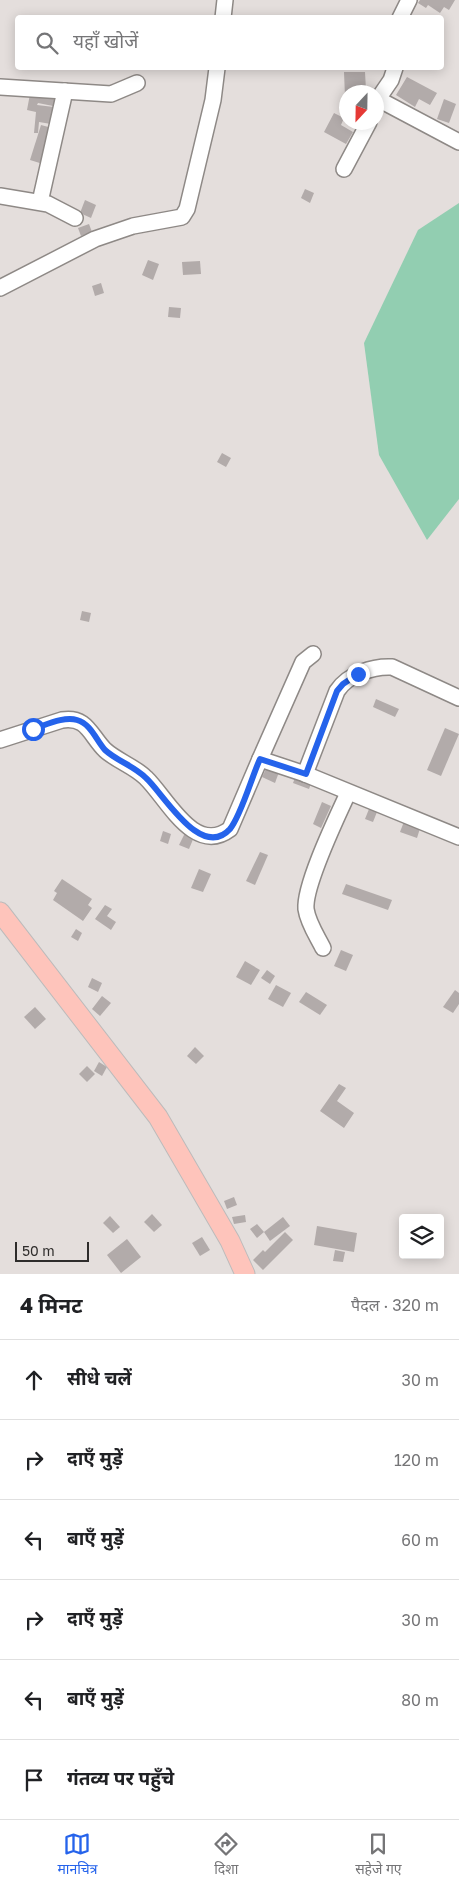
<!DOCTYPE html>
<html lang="hi">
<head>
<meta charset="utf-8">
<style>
	body { margin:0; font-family:"Golos Text","Noto Sans Devanagari",sans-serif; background:#f2f2f2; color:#202124 }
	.controls { position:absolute; right:15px; bottom:15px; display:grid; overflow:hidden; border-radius:5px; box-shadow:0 2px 12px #0003 }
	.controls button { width:45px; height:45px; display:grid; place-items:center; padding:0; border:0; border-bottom:1px solid #e0e0e0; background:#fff; color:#202124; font:25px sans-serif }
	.compass { position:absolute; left:339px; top:85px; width:45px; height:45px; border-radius:50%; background:#fff; box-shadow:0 2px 12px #0003; rotate:202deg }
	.scale { position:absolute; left:15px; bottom:12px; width:74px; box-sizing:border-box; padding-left:5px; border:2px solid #2e2c2b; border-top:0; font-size:14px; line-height:18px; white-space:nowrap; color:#2e2c2b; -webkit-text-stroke:4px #e4dedc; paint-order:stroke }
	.stop { position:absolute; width:15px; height:15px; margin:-11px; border:4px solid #2563eb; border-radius:50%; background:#fff }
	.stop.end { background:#2563eb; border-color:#fff; box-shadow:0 1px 5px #0008 }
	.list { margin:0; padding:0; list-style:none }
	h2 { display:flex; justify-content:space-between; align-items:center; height:65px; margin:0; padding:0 20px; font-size:21px }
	h2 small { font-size:16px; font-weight:400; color:#757577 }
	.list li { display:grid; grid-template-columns:32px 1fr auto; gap:15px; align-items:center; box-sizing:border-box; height:80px; padding:0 20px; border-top:1px solid #e0e0e0 }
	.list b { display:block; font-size:19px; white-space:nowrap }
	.list em { font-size:16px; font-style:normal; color:#757577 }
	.icon { flex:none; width:28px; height:28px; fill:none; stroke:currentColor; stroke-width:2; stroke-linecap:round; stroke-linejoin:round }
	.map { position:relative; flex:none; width:459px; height:1274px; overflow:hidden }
	.search { position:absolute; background:#fff; box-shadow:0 2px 12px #0003; left:15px; right:15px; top:15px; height:55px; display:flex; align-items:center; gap:12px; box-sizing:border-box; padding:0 18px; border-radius:5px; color:#757577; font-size:19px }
	.sheet { height:545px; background:#fff }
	nav { display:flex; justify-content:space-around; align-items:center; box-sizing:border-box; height:70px; border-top:1px solid #e0e0e0; background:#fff; font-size:14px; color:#757577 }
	nav a { display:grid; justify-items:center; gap:2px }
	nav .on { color:#2563eb }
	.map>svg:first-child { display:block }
	.green { fill:#92ceb1 }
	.building { fill:#b2abaa }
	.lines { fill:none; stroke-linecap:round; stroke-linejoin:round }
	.minor-casing { stroke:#8e8986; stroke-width:18 }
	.major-casing { stroke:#bcbbbb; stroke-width:21 }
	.minor { stroke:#fff; stroke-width:15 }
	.major { stroke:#fec4bb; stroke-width:19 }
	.route { stroke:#2563eb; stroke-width:6 }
</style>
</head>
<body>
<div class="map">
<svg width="459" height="1274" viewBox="0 0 459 1274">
	<rect width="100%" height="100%" fill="#e4dedc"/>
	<polygon class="green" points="459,203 459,499 427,540 379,455 364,343 418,230"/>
	<g class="building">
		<polygon points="420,0 455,0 449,10 444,7 440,13 428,5 426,8 418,3"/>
		<polygon points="344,72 365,72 366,90 362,90 362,92 346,92 346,97 345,97"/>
		<polygon points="407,77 437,93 430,105 419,99 415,107 396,95"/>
		<polygon points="30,94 55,99 53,106 38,103 37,105 54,107 51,124 39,122 38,133 34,133 36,112 27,110"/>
		<polygon points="444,99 456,104 449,123 437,119"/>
		<polygon points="334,113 344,118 341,125 353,132 346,144 324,132"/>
		<polygon points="41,125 52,128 43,164 30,160"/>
		<polygon points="305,189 314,193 310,203 301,198"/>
		<polygon points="85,200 96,205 91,218 80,213"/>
		<polygon points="89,224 92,232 81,236 78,228"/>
		<polygon points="148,260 159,264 153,280 142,275"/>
		<polygon points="200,261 201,274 183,275 182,262"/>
		<polygon points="101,283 104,293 95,296 92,286"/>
		<polygon points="169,307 181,308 180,318 168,317"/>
		<polygon points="222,453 231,458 226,467 217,462"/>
		<polygon points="82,611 91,613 89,622 80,620"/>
		<polygon points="376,699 399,709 395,717 373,707"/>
		<polygon points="445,728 459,734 441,776 427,770"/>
		<polygon points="267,767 279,772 275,783 262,777"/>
		<polygon points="297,772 313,778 309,789 293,783"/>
		<polygon points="322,802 331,806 321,828 313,824"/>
		<polygon points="369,809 377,812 373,822 365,819"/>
		<polygon points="405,819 421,825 417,838 400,832"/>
		<polygon points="163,831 171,834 168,844 160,841"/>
		<polygon points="185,833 194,837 189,849 179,845"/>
		<polygon points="260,852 268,855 255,885 246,881"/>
		<polygon points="199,869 211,874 203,892 191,888"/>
		<polygon points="62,879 92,899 88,905 92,908 83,921 53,900 57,893 54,891"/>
		<polygon points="346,884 392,900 388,910 342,894"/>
		<polygon points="105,905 112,909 107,916 116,922 111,930 95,919"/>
		<polygon points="76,929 82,933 78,941 71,937"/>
		<polygon points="341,950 353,955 346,971 334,966"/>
		<polygon points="245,961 260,970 251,985 236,977"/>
		<polygon points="267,970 275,976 270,984 261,978"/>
		<polygon points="92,978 102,983 98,992 88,987"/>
		<polygon points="276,985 291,993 283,1007 268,999"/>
		<polygon points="455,990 459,993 459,1004 453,1013 443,1007"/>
		<polygon points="306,992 327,1005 320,1015 299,1002"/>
		<polygon points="102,996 111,1003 100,1016 92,1009"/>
		<polygon points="35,1007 46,1019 35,1029 24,1017"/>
		<polygon points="195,1047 204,1056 196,1064 187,1056"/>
		<polygon points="99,1062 107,1067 102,1076 94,1071"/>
		<polygon points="87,1066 95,1074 87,1082 79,1074"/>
		<polygon points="339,1084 346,1088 337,1101 354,1113 344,1128 320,1111"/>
		<polygon points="234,1197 237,1205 227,1209 224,1201"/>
		<polygon points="152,1214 162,1225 154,1232 144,1222"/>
		<polygon points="245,1215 246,1222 234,1224 232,1217"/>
		<polygon points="110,1216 120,1227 113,1233 103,1223"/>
		<polygon points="283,1217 290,1226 270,1241 264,1232"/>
		<polygon points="257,1224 264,1232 257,1238 250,1229"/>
		<polygon points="317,1226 357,1233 354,1252 314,1245"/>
		<polygon points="285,1232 293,1240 263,1270 253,1260 263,1250 265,1252"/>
		<polygon points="202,1237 210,1250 200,1256 192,1243"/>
		<polygon points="127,1239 141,1257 121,1273 107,1255"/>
		<polygon points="335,1250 345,1252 343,1262 333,1261"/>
	</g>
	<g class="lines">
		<g class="minor-casing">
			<g id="minor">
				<polyline points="223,18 225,0"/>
				<polyline points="400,18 409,0"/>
				<polyline points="0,87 111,94 137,83"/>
				<polyline points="378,99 459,142"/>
				<polyline points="376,102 391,80 395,68"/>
				<polyline points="344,169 369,122"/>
				<polyline points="0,196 48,204 75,218"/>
				<polyline points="40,202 65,91"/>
				<polyline points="0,288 95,239 133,226 182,217 187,209 213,100 217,68"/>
				<path d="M0 740 62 720C87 716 90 735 105 750 117 761 134 766 146 778 167 798 194 856 230 829L260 759 305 774 459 837"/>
				<polyline points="260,759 303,662 313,654"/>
				<path d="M305 774 337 691C348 674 373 666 392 667L459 698"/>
				<path d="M323 948C317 936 308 923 306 909 304 885 337 817 348 793"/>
			</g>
		</g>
		<g class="major-casing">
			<polyline id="major" points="0,912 158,1117 230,1241 245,1274"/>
		</g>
		<use href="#minor" class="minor"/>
		<use href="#major" class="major"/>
	</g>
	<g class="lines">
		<path class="route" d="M33 729C46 725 64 716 77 720 91 724 96 740 105 750 117 761 134 766 146 778 163 793 201 861 230 829 241 816 252 776 260 759L306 774 337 691 343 684 358 674"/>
	</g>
</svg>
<div class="controls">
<button><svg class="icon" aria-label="layers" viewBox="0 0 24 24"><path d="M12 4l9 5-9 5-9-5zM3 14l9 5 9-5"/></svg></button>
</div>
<svg class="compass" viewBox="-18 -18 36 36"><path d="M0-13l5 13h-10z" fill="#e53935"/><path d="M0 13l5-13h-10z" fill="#757577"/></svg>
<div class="scale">50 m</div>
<div class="stop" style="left:33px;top:729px"></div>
<div class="stop end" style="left:358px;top:674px"></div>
<div class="search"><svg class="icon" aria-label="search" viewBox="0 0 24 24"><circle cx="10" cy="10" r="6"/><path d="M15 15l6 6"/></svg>यहाँ खोजें</div>
</div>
<section class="sheet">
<h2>4 मिनट<small>पैदल · 320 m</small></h2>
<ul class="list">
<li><svg class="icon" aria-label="ahead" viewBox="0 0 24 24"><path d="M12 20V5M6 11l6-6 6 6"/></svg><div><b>सीधे चलें</b></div><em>30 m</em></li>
<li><svg class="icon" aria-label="right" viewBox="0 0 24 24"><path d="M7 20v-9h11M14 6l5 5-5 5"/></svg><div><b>दाएँ मुड़ें</b></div><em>120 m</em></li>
<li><svg class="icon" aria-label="left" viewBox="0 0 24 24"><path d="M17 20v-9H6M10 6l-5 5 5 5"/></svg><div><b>बाएँ मुड़ें</b></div><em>60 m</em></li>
<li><svg class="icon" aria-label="right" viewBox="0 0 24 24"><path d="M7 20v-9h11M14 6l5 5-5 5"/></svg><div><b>दाएँ मुड़ें</b></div><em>30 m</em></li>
<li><svg class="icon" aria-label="left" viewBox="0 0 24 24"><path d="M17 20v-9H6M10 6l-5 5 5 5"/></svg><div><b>बाएँ मुड़ें</b></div><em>80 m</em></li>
<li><svg class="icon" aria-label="arrive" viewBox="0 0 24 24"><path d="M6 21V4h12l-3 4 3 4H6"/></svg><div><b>गंतव्य पर पहुँचे</b></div></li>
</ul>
</section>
<nav>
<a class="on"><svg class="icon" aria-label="map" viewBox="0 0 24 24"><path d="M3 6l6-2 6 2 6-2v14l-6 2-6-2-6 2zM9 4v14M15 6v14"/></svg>मानचित्र</a>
<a><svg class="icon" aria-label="directions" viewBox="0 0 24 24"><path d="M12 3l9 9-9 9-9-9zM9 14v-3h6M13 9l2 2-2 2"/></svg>दिशा</a>
<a><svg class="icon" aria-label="saved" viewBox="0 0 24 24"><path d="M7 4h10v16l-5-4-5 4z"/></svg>सहेजे गए</a>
</nav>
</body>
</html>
